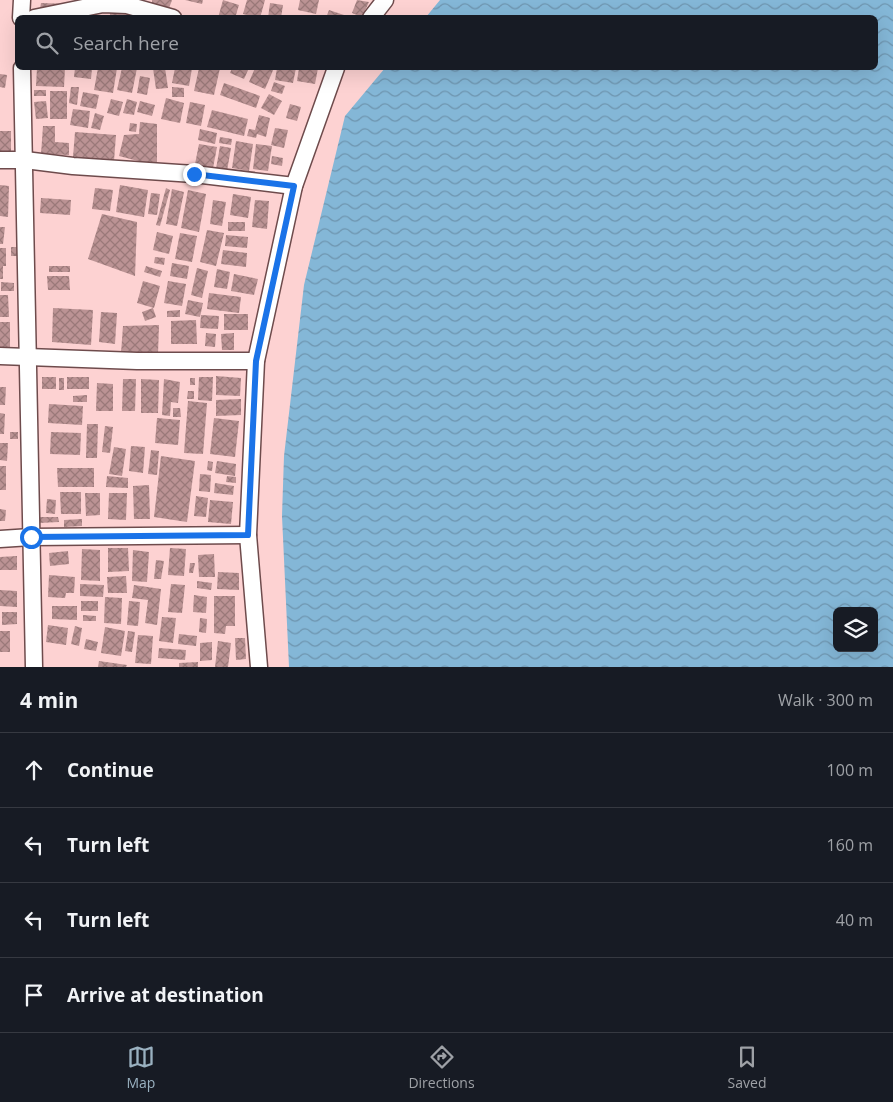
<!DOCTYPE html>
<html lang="en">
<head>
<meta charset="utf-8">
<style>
	body { margin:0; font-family:"Open Sans",sans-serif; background:#20242c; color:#f1f3f6 }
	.controls { position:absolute; right:15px; bottom:15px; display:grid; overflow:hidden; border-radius:8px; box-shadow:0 5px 20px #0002 }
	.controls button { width:45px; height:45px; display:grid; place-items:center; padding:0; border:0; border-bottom:1px solid #363941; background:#171b24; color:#f1f3f6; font:25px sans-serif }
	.stop { position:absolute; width:15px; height:15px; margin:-11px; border:4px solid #1a73e8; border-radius:50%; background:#fff }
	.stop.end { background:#1a73e8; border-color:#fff; box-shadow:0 1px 5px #0008 }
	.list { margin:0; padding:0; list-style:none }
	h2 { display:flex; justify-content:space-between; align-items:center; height:65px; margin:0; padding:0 20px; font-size:21px }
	h2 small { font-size:16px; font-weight:400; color:#9ea1a6 }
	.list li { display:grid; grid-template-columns:32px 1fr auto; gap:15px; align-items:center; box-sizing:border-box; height:75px; padding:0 20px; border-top:1px solid #363941 }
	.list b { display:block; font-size:19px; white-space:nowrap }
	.list em { font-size:16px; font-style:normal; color:#9ea1a6 }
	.icon { flex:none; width:28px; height:28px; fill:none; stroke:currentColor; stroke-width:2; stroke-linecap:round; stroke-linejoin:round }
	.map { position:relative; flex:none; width:893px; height:667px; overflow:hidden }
	.search { position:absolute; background:#171b24; box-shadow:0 5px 20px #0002; left:15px; right:15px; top:15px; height:55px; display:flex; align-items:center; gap:12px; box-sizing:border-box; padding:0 18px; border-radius:8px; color:#9ea1a6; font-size:19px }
	.sheet { height:365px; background:#171b24 }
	nav { display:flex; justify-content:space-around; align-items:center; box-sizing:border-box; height:70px; border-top:1px solid #363941; background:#171b24; font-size:14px; color:#9ea1a6 }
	nav a { display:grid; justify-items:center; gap:2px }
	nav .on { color:#9ab1c0 }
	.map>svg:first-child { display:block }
	.water { fill:url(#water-waves); fill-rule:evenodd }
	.building { fill:url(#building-cross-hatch) }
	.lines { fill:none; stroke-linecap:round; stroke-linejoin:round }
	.minor-casing { stroke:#6e4b4c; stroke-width:19 }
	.minor { stroke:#fff; stroke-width:16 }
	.route { stroke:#1a73e8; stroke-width:6 }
</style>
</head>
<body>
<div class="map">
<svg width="893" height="667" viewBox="0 0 893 667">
	<defs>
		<pattern id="water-waves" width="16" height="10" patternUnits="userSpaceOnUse" patternTransform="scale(1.25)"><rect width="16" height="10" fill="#84b7d7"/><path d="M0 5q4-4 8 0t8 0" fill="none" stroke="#6e95af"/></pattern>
		<pattern id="building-cross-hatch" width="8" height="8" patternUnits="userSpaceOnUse" patternTransform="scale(1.25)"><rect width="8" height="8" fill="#bb9394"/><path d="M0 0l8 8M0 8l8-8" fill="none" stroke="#9a7979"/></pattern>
	</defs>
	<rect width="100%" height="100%" fill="#fdd2d2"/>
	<path class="water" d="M440 0H893V667H289L282 516 284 456 304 285 345 116 385 68H876V18L426 17ZM837 611H874V648H837Z"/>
	<g class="building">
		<polygon points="152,0 172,0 167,14 152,9"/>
		<polygon points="185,0 203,0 202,4"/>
		<polygon points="223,0 239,5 235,18 218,18"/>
		<polygon points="247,0 265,0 260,18 243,14"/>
		<polygon points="300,0 319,0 316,14 298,10"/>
		<polygon points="357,0 369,2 362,17 352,13"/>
		<polygon points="41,3 70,4 40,9"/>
		<polygon points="270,3 283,5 281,18 268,18"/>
		<polygon points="329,10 344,15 343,18 326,18"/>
		<polygon points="110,13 130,15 129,18 110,18"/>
		<polygon points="37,68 65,68 64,87 36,86"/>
		<polygon points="75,68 92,68 91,79 74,77"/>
		<polygon points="98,68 117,68 113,93 94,90"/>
		<polygon points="122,68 137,68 132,93 117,90"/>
		<polygon points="153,68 165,68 168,88 156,89"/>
		<polygon points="175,68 192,68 189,86 172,83"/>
		<polygon points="199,68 220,68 214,95 194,91"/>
		<polygon points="232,68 249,68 244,79 230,73"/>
		<polygon points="255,68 274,68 265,89 249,82"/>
		<polygon points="277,68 296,68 293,83 275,80"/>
		<polygon points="299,68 318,68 315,84 297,81"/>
		<polygon points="0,74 7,75 5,88 0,87"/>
		<polygon points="140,76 150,78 147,95 137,93"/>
		<polygon points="274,82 285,86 282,94 271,91"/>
		<polygon points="224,83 260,96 256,108 220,95"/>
		<polygon points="71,87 79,87 77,105 69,103"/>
		<polygon points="172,87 184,88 184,97 172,97"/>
		<rect x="34" y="90" width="12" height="6"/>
		<rect x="50" y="91" width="17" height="28"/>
		<polygon points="83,92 99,95 96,109 80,106"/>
		<polygon points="269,94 282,101 274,115 261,108"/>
		<polygon points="166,98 184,103 180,123 161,119"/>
		<polygon points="111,99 123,102 119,116 107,113"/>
		<polygon points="127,99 137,102 134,115 123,113"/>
		<polygon points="46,101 48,118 36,119 34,102"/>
		<polygon points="140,101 155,105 152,116 137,112"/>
		<polygon points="190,102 205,105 201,126 186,123"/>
		<polygon points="290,104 301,107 297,121 286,118"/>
		<polygon points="73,109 90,111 88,128 70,125"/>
		<polygon points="212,110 248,119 244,136 207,127"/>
		<polygon points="95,113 104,116 100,130 91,128"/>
		<polygon points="259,115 270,118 266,137 257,134 256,138 247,136 249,129 255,130"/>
		<polygon points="140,122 157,124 157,166 119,156 124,135 139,134"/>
		<polygon points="130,123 137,124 136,132 129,131"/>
		<polygon points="43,126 55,126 55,142 69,143 69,155 41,154"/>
		<polygon points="275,128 288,130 284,148 271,145"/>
		<polygon points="200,129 217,133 215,144 198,140"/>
		<rect x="0" y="131" width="11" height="23"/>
		<polygon points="75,132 116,135 114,161 73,157"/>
		<polygon points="220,137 232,139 231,145 219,143"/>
		<polygon points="236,141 253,144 249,171 232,168"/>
		<polygon points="199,144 217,147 213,168 195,164"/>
		<polygon points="256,144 272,146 268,171 253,169"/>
		<polygon points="220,146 231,148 227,171 216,169"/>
		<polygon points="272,156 283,158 282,166 271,164"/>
		<polygon points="0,185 9,186 8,217 0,216"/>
		<polygon points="120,185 148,190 144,217 116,212"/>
		<polygon points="95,188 113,190 110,211 92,209"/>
		<polygon points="166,188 170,190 160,226 156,225"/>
		<polygon points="172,189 184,192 177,226 166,224"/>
		<polygon points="188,190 206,194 199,232 181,228"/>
		<polygon points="151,193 160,194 157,215 148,214"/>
		<polygon points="233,194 251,197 248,218 230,215"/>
		<polygon points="41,198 71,200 70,215 40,213"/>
		<polygon points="213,200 226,202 222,226 210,224"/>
		<polygon points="255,200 269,201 267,229 252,227"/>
		<polygon points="102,214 137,222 135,276 88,259"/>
		<rect x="228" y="222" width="17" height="9"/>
		<polygon points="0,227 5,227 3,244 0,244"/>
		<polygon points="207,230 224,233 216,266 200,262"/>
		<polygon points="157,232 173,236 169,254 153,250"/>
		<polygon points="180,233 197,236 192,262 175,259"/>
		<polygon points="226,235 248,237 247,248 225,246"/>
		<rect x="11" y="247" width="9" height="9"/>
		<polygon points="0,248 6,248 6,266 3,266 3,279 0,279"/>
		<polygon points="223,250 247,253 246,267 221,264"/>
		<polygon points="155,257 165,258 164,265 154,263"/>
		<polygon points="172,263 189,266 187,279 170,276"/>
		<rect x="49" y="266" width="21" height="6"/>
		<polygon points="146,266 162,271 160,277 144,272"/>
		<polygon points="197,268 208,271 202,298 191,295"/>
		<polygon points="217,269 230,272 227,289 214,287"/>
		<polygon points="234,274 258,279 254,295 231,291"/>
		<polygon points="47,276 69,276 70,290 48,290"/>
		<polygon points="143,281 160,286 154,308 137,303"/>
		<polygon points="168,281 186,284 182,306 164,303"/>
		<polygon points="1,282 14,283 14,291 1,291"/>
		<polygon points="209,293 241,297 239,313 207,309"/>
		<polygon points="0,295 8,295 9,317 0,317"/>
		<polygon points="188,300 203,303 200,317 185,314"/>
		<polygon points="53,308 93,310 91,345 52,342"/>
		<polygon points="153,308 156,317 145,321 142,312"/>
		<polygon points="180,310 180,317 167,317 167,311"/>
		<polygon points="101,312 117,313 115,344 99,342"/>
		<rect x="224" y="314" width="24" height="16"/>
		<polygon points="201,315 219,316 218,329 200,328"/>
		<polygon points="196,320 197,344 171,344 171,321"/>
		<rect x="0" y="322" width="10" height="27"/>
		<polygon points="159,325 158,354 121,353 123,326"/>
		<polygon points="206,333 216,334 215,347 205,346"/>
		<polygon points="234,333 234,350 222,350 221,334"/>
		<polygon points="216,376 241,378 240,396 216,395"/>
		<rect x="42" y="377" width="14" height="12"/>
		<rect x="67" y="377" width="22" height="12"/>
		<polygon points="199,377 213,377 212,401 198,400"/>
		<rect x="59" y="378" width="5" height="12"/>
		<rect x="190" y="378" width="5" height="7"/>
		<polygon points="123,379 136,379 135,411 122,411"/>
		<polygon points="141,379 159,380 158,413 141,413"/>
		<polygon points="164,379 180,382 178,403 171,402 170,416 162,415"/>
		<polygon points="97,383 113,384 113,411 96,411"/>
		<polygon points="0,387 6,387 5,405 0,405"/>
		<polygon points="188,391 194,391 194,399 187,399"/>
		<polygon points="87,395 87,402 73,402 73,396"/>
		<polygon points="241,399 241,415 216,416 216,400"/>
		<polygon points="188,401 207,403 203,454 184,453"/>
		<polygon points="49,404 83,406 82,425 48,423"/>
		<polygon points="173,408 180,408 181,417 173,417"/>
		<polygon points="0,413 5,414 4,434 0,434"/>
		<polygon points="157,418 180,420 178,445 155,443"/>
		<polygon points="214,418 239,421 235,457 210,454"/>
		<polygon points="87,424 98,424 97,458 86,458"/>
		<polygon points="105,426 113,427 110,453 102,452"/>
		<rect x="10" y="432" width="8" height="7"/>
		<polygon points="51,432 81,433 80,455 50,454"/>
		<polygon points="0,443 8,443 7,461 0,460"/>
		<polygon points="131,446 145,447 143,473 129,471"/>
		<polygon points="114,447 126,449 122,476 109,474"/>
		<polygon points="151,450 159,451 157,475 148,474"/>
		<polygon points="161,456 195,461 187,522 154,517"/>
		<polygon points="208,461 213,462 212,471 207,470"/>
		<polygon points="217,461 236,464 235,476 215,473"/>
		<rect x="0" y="466" width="6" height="24"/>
		<polygon points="57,468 94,468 94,487 58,487"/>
		<polygon points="200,474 211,475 210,492 199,491"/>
		<polygon points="107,476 128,478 128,488 106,487"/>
		<polygon points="227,476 236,477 236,483 226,482"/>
		<polygon points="215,483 234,486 233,495 214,493"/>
		<polygon points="149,485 150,519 134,519 133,486"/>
		<polygon points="60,492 81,492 81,514 61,514"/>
		<polygon points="85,493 100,493 100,515 86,516"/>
		<polygon points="109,493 127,493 126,520 108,519"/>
		<polygon points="196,496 208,498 206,517 194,516"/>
		<polygon points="47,499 56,500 55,514 46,513"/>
		<polygon points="210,500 233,502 231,524 208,522"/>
		<polygon points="0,509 6,510 5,521 0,521"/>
		<polygon points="39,517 58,517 59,522 39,523"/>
		<polygon points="82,519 82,526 64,527 64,520"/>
		<polygon points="108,548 128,548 129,571 108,572"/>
		<polygon points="170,548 186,549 184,576 168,575"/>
		<polygon points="82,549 100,550 100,581 81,580"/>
		<polygon points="133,550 149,552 147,582 132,581"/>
		<polygon points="68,551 69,564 50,566 49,553"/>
		<polygon points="214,554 215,577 199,577 198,555"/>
		<polygon points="17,556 17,570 0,570 0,557"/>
		<polygon points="156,560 164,561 161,579 154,579"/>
		<polygon points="190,563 195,563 193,573 189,573"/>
		<polygon points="218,572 239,573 239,590 217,589"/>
		<polygon points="49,575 75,577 74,593 66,593 65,598 48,597"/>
		<polygon points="126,576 127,593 108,593 107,577"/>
		<polygon points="197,581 212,583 211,590 197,588"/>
		<polygon points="80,584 104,585 103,597 80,596"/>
		<polygon points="171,584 185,585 182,613 168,612"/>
		<polygon points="134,585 161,589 157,625 145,623 148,600 132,598"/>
		<polygon points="0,590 17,591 17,607 0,606"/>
		<polygon points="194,595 207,597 206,613 193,612"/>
		<polygon points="214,596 235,596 235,626 226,626 225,634 214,633"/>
		<polygon points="105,597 122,598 121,624 104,623"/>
		<rect x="81" y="601" width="17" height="10"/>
		<polygon points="129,601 140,602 138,626 127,625"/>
		<polygon points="52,606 77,606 77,620 52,619"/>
		<polygon points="2,612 17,612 17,624 2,625"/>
		<polygon points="83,615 96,616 96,621 83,621"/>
		<polygon points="162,617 176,618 173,643 159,641"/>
		<polygon points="200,618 207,619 206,633 199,632"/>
		<polygon points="48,625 68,628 66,645 46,642"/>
		<polygon points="75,626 82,628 79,646 71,644"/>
		<polygon points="105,627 125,631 121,656 101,653"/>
		<rect x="0" y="631" width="10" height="21"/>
		<polygon points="128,631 135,632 132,652 125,651"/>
		<polygon points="179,634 197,636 196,646 178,644"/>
		<polygon points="138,635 153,636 151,664 135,663"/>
		<polygon points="235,638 245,638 246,659 236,660"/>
		<polygon points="86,639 98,642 96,651 84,649"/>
		<polygon points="218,641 231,643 228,667 215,667"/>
		<polygon points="212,642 212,660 200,661 200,643"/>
		<polygon points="159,648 186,650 185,660 158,658"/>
		<polygon points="99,661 127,665 126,667 98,667"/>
		<polygon points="198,662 198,667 179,667 179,663"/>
	</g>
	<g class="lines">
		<g class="minor-casing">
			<g id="minor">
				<polyline points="21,18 22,0"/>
				<polyline points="34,18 103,4 127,5 173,18"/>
				<polyline points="371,18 385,0"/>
				<polyline points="22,68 34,667"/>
				<polyline points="0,160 25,160 73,166 194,174 294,186"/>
				<polyline points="0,356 137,361 256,361"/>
				<polyline points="0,539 31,537 248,535"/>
				<polyline points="259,667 248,535 256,361 294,186 336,68"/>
			</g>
		</g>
		<use href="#minor" class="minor"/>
	</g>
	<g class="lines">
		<polyline class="route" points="31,537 248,535 256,361 294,186 194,174"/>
	</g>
</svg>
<div class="controls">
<button><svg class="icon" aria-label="layers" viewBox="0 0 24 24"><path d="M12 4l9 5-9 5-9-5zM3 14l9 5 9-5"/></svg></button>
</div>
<div class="stop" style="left:31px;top:537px"></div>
<div class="stop end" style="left:194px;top:174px"></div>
<div class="search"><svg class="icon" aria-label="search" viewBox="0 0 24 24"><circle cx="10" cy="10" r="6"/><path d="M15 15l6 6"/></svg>Search here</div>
</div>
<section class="sheet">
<h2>4 min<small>Walk · 300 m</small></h2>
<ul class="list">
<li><svg class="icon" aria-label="ahead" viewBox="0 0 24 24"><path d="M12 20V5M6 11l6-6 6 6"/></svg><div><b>Continue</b></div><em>100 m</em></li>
<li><svg class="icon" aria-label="left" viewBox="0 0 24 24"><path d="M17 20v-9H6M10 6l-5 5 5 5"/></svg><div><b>Turn left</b></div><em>160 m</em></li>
<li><svg class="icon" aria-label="left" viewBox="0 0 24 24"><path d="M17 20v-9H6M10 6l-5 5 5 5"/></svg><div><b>Turn left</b></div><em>40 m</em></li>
<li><svg class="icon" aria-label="arrive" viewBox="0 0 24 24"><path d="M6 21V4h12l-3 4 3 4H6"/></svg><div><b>Arrive at destination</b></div></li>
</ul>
</section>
<nav>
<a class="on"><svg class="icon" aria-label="map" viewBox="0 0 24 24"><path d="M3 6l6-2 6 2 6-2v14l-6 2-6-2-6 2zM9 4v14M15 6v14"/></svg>Map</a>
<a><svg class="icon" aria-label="directions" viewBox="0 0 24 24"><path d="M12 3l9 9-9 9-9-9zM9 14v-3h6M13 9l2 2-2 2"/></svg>Directions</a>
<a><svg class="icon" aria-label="saved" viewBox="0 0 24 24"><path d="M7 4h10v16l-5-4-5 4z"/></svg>Saved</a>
</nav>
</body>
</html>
